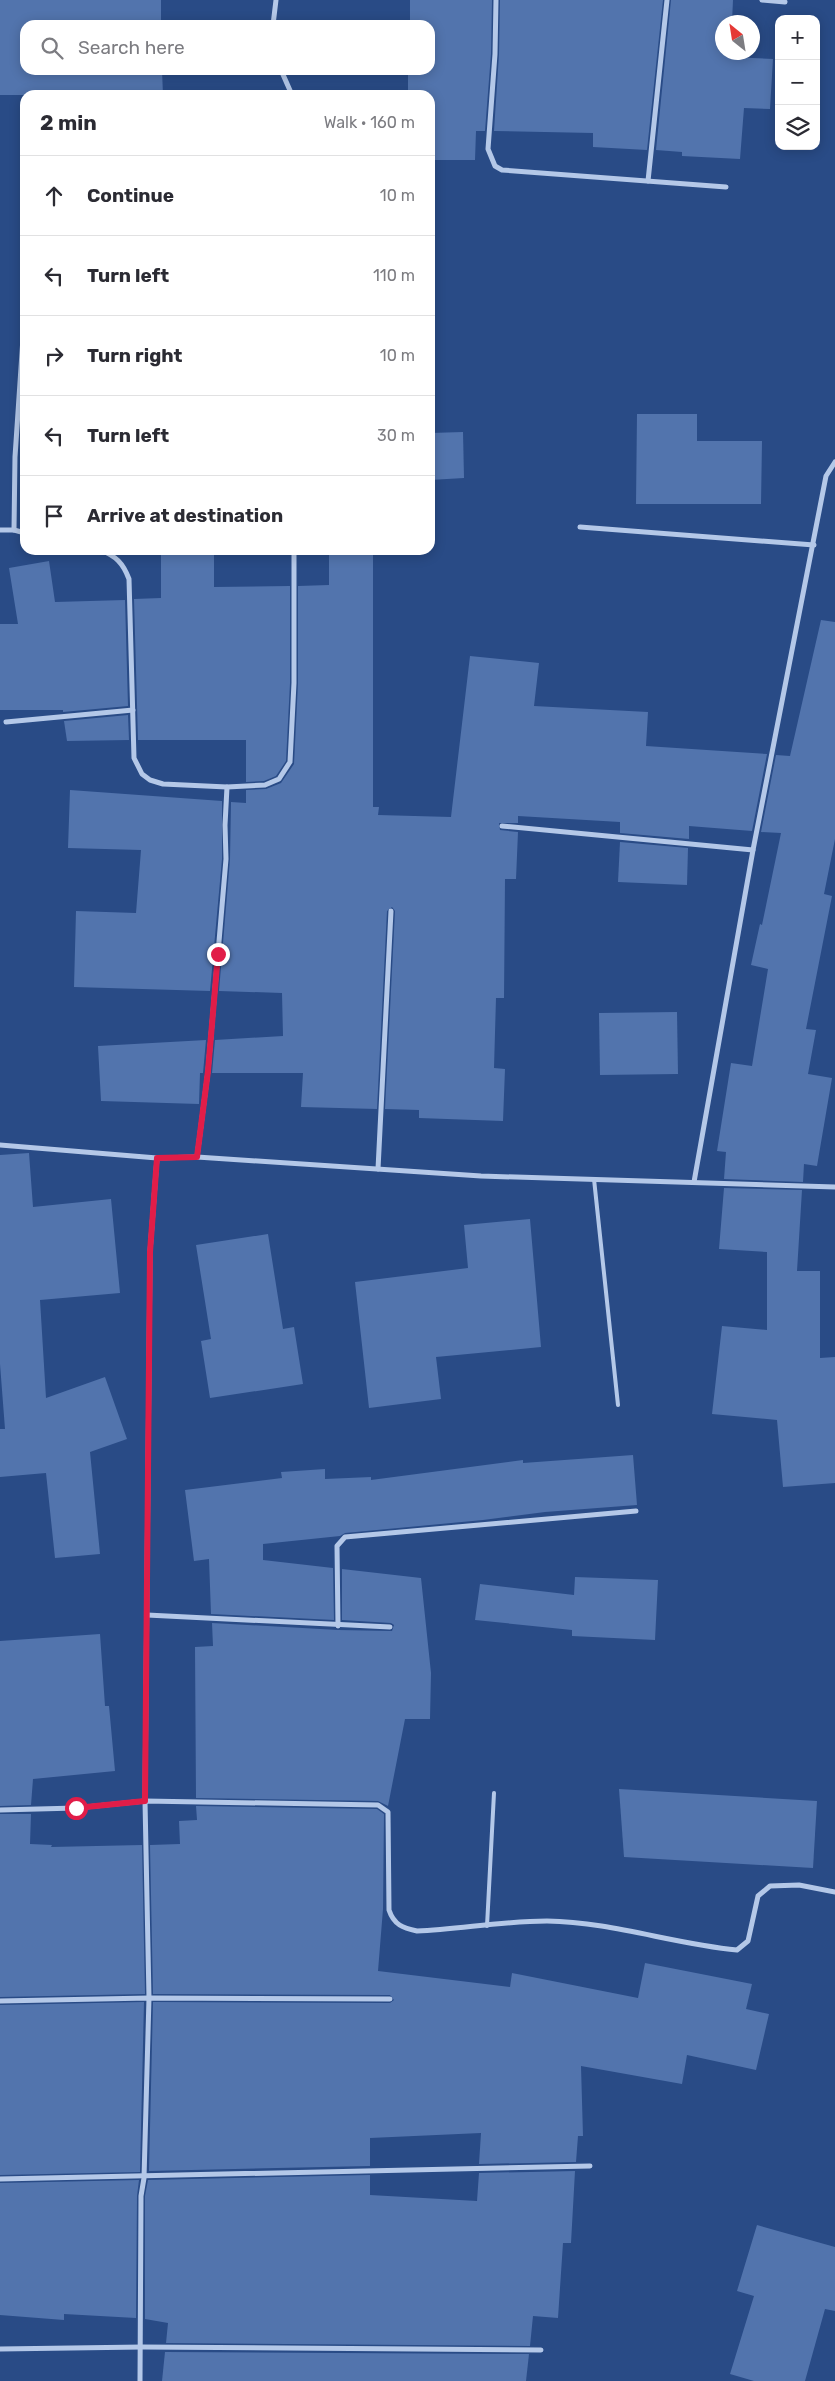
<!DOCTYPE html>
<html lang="en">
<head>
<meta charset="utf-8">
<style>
	body { margin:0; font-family:Rubik,sans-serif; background:#f2f2f3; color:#2b2b33 }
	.controls { position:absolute; right:15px; top:15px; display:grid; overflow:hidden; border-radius:10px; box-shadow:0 2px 12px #0003 }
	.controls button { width:45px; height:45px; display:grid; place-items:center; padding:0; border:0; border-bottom:1px solid #e1e1e2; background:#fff; color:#2b2b33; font:25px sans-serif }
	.compass { position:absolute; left:715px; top:15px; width:45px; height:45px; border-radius:50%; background:#fff; box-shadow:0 2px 12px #0003; rotate:330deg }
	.stop { position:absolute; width:15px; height:15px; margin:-11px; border:4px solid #e11d48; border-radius:50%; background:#fff }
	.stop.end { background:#e11d48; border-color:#fff; box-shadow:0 1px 5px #0008 }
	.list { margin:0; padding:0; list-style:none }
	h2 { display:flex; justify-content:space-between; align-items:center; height:65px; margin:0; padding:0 20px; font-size:21px }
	h2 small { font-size:16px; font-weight:400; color:#7c7c81 }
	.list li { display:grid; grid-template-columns:32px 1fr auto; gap:15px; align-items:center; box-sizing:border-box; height:80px; padding:0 20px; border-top:1px solid #e1e1e2 }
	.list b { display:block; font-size:19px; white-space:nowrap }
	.list em { font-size:16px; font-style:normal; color:#7c7c81 }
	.icon { flex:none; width:28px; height:28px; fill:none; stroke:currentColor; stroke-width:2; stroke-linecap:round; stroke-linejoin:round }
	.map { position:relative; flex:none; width:835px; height:2381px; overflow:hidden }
	.search { position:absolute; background:#fff; box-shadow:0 2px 12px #0003; left:20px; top:20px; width:415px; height:55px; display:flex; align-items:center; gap:12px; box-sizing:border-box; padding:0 18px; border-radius:15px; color:#7c7c81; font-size:19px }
	.panel { position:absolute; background:#fff; box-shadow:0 2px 12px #0003; left:20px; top:90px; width:415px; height:465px; border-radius:15px }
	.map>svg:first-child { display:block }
	.building { fill:#5274ad }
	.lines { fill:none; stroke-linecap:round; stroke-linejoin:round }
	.service { stroke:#b4c8e8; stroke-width:4 }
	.minor { stroke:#b4c8e8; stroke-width:5 }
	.route { stroke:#e11d48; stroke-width:6 }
</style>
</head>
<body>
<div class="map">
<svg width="835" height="2381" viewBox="0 0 835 2381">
	<rect width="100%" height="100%" fill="#294b86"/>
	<g class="building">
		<polygon points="0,0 161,0 161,25 25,25 25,70 162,70 163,95 0,95"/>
		<polygon points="410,0 492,0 491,54 485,131 476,131 475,160 430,160 430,95 408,95 408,70 430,70 430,25 410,25"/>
		<polygon points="500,0 663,0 647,150 593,147 593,133 494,131 499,54"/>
		<polygon points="671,0 733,0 732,22 722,22 722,52 730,52 730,57 773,59 770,109 744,108 740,159 682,156 682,152 656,150"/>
		<polygon points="637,414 697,414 697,441 762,441 761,504 636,504"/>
		<polygon points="463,432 464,478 430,480 430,433"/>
		<polygon points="161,550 214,550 214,587 290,586 290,683 286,761 276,776 264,781 246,782 246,740 138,740 134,599 161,598"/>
		<polygon points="329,550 373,550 373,807 379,807 378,815 451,817 470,656 539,663 534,706 648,712 646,746 767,754 752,831 689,826 689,839 620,833 620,822 518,816 518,823 499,823 500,830 518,832 516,879 505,879 504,998 496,998 494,1068 505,1069 503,1121 419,1118 419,1110 385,1109 395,911 392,907 387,911 377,1109 301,1107 303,1073 212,1073 215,1040 283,1036 282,993 219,991 230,859 231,802 246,803 246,790 266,789 281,783 294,764 298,683 298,586 329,585"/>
		<polygon points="49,561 55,602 125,600 128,706 63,712 63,710 0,710 0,624 18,624 9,568"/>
		<polygon points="821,620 835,622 835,839 824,894 832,896 806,1029 816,1030 808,1074 832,1078 817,1166 804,1164 803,1182 724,1179 726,1152 717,1151 731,1063 752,1066 768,969 751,965 760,924 762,925 781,833 761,832 776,755 790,756"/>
		<polygon points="128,715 129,740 67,741 64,721"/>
		<polygon points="70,790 222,801 222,859 210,991 74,987 76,911 136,913 141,850 68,848"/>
		<polygon points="620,842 688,848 687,885 618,882"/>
		<polygon points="677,1012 678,1074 600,1075 599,1013"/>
		<polygon points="206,1040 203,1073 200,1073 199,1104 101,1101 98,1046"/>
		<polygon points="29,1153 33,1207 111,1199 120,1293 40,1300 46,1398 105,1377 127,1439 90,1452 100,1554 55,1558 46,1473 0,1477 0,1429 5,1429 0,1364 0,1155"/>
		<polygon points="724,1188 802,1190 797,1271 820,1271 820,1358 835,1357 835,1483 783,1487 777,1420 712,1414 722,1326 767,1330 767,1252 719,1249"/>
		<polygon points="530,1219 541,1347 436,1357 441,1399 369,1408 355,1282 468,1268 464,1225"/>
		<polygon points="268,1234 283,1329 294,1327 303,1384 210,1398 201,1341 211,1339 196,1245"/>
		<polygon points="633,1455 637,1505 545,1512 483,1520 345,1533 340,1536 263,1544 263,1560 333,1568 334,1620 211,1614 209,1559 194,1561 185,1490 282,1478 281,1472 325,1469 325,1479 371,1477 371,1480 523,1460 523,1463"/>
		<polygon points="342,1569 421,1578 431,1673 430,1719 405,1719 388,1806 378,1801 196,1798 195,1647 213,1646 212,1623 338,1630 392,1631 394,1625 391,1623 342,1620"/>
		<polygon points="575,1577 658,1580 655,1640 572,1636 572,1630 475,1620 480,1584 574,1595"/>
		<polygon points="100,1634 105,1706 109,1706 115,1771 33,1779 31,1805 0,1806 0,1641"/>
		<polygon points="619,1789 817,1801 813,1868 624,1857"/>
		<polygon points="196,1806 377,1809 384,1814 383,1909 378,1971 510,1987 512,1973 638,1998 645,1963 752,1984 746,2009 769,2014 756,2070 687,2055 682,2084 581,2066 583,2136 578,2136 576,2162 479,2164 481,2133 370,2138 370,2166 149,2171 153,2002 390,2003 394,2000 390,1995 153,1994 150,1845 180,1844 179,1821 197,1820"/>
		<polygon points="0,1814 31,1814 30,1844 52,1845 51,1847 142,1845 145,1994 0,1997"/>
		<polygon points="144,2002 140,2172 0,2175 0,2005"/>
		<polygon points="575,2171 571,2243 563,2243 558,2318 533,2316 530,2346 166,2343 168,2323 145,2319 145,2196 148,2180 370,2175 370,2195 477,2201 479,2173"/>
		<polygon points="139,2180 137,2196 136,2318 64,2314 64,2320 0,2315 0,2183"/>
		<polygon points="757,2225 835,2247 835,2311 825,2309 805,2381 754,2381 730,2374 754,2296 737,2291"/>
		<polygon points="165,2352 529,2354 526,2381 162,2381"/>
	</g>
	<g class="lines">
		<g class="service">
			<polyline points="594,1179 618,1405"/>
			<polyline points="487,1926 494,1793"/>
		</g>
		<g class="minor">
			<polyline points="496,0 495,54 488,149 495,166 502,170 726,187"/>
			<polyline points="762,0 785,2"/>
			<polyline points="273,25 276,0"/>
			<polyline points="281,70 292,95"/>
			<polyline points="648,181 667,0"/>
			<polyline points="580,527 814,545"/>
			<polyline points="0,530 14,530 15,457 25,308"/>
			<polyline points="14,530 25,533"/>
			<path d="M100 550C116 556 123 563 129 579L134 758 142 774 150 780 163 784 227 787 265 785 279 779 290 762 294 683V550"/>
			<polyline points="6,722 133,710"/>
			<polyline points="502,826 753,850"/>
			<polyline points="0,1145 157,1158 197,1157 481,1176 835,1187"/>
			<polyline points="197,1157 208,1071 226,859 225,825 227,787"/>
			<polyline points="378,1169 391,911"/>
			<polyline points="694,1182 753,850 826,476 835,462"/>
			<polyline points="147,1615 390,1627"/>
			<polyline points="338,1626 337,1546 345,1537 636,1511"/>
			<polyline points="0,1810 76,1808 145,1801 150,1252 157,1158"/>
			<polyline points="0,2001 149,1998 390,1999"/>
			<polyline points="0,2179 590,2166"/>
			<polyline points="0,2349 142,2347 541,2350"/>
			<path d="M140 2381 141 2196 144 2178 149 1998 145 1801 378 1805 388 1812 389 1910C394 1925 403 1928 417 1931 460 1929 504 1921 547 1921 612 1922 673 1944 737 1950L748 1941 758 1896 770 1886 799 1885 835 1892"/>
		</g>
	</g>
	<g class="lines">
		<polyline class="route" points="76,1808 145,1801 150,1252 157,1158 197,1157 208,1071 218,954"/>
	</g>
</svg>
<div class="controls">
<button>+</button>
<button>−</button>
<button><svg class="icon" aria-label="layers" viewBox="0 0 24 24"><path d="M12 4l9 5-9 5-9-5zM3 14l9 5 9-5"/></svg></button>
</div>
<svg class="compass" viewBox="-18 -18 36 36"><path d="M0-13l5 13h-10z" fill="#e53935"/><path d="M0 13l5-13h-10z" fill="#7c7c81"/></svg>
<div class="stop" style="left:76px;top:1808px"></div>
<div class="stop end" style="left:218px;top:954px"></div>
<div class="search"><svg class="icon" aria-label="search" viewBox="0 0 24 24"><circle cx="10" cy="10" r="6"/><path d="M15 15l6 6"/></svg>Search here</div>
<section class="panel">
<h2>2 min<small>Walk · 160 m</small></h2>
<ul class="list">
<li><svg class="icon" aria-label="ahead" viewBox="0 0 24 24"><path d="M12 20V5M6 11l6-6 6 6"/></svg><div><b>Continue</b></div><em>10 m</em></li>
<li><svg class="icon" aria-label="left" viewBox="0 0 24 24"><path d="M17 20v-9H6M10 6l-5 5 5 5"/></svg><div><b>Turn left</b></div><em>110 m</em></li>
<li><svg class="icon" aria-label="right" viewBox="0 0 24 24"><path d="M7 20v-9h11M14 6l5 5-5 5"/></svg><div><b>Turn right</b></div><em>10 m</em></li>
<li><svg class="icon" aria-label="left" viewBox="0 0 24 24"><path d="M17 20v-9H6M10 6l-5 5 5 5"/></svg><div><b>Turn left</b></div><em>30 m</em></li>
<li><svg class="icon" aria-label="arrive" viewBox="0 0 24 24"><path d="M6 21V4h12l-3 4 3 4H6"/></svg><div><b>Arrive at destination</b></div></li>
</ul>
</section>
</div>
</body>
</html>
